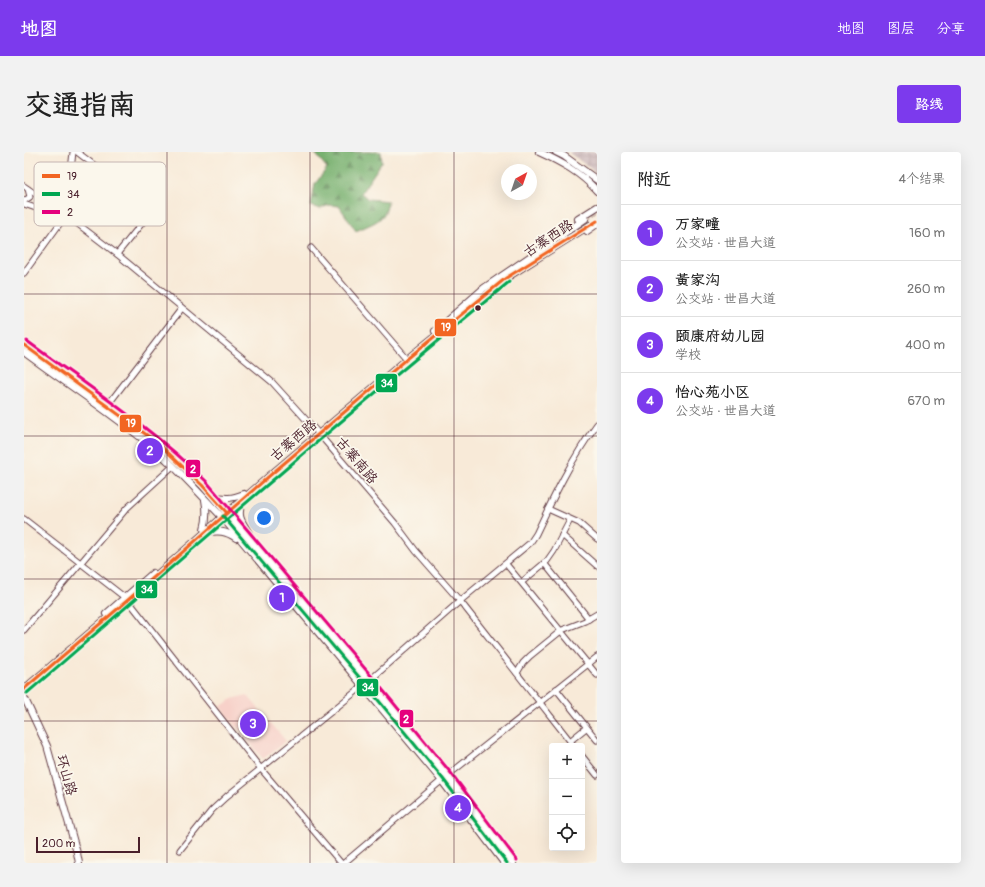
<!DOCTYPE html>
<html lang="zh">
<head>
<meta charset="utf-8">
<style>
	body { margin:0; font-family:Pangolin,"LXGW WenKai TC",sans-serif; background:#f2f2f2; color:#222 }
	.controls { position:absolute; right:12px; bottom:12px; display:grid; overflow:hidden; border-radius:4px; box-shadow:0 4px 16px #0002 }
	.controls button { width:36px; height:36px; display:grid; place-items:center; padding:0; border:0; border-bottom:1px solid #e0e0e0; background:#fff; color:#222; font:20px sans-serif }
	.compass { position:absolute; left:477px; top:12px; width:36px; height:36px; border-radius:50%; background:#fff; box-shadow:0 4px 16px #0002; rotate:40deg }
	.scale { position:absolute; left:12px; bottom:10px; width:104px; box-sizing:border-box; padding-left:4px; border:2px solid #4a1f2b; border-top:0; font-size:11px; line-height:14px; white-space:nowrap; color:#4a1f2b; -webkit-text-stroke:3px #fbf7ec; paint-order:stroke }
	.you { position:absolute; left:240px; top:366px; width:14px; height:14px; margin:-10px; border:3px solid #fff; border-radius:50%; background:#1a73e8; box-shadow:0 0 0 6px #1a73e833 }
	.badge { display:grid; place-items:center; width:26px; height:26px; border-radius:50%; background:#7c3aed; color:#fff; font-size:13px; font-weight:700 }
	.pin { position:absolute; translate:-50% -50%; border:2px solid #fff; box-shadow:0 1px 4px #0006 }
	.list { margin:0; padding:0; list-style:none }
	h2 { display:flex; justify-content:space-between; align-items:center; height:52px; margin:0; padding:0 16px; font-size:17px }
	h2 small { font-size:13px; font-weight:400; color:#767676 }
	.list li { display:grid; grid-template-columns:26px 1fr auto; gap:12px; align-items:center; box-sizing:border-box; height:56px; padding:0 16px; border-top:1px solid #e0e0e0 }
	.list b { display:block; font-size:15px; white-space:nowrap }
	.list p { margin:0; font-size:13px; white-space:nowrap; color:#767676 }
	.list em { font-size:13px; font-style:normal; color:#767676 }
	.icon { flex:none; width:22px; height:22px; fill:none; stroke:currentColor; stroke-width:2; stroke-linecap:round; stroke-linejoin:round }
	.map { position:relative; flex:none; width:573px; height:711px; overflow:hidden; border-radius:4px }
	header { display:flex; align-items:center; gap:24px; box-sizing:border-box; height:56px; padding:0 20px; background:#7c3aed; color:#fff }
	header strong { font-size:19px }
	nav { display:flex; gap:22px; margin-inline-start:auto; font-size:14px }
	.intro { display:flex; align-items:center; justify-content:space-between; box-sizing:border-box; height:96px; padding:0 24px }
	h1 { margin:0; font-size:28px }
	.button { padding:10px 18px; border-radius:4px; background:#7c3aed; color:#fff; font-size:14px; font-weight:700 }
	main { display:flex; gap:24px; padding:0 24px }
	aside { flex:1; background:#fff; border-radius:4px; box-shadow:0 4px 16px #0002 }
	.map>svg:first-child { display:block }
	.built { fill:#f7d1c9 }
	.industrial { fill:url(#industrial-grid) }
	.forest { fill:url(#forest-firs); stroke:#61684d }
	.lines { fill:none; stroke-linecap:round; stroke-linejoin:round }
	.major-tunnel { stroke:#d5c1b5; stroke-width:6; stroke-dasharray:6 3; stroke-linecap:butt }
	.minor-casing { stroke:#643d45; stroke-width:7 }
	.major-casing { stroke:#643d45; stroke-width:8 }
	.minor { stroke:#fff; stroke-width:5 }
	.major { stroke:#fff; stroke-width:6 }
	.bus-1-casing { stroke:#fbf7ec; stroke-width:6 }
	.bus-2-casing { stroke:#fbf7ec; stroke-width:6 }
	.bus-3-casing { stroke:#fbf7ec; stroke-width:6 }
	.bus-1 { stroke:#f26522; stroke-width:3 }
	.bus-2 { stroke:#00a651; stroke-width:3 }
	.bus-3 { stroke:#e5007d; stroke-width:3 }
	.grid { fill:none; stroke:#4a1f2b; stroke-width:1; stroke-opacity:0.55 }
	.bus-dot { fill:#4a1f2b; stroke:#fbf7ec; stroke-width:1.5 }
	.labels { text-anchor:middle; stroke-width:3.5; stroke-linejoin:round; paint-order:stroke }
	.street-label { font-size:14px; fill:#4a1f2b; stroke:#fbf7ec }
	.key { fill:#fbf7ec; stroke:#c6b6b2; stroke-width:1 }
	.key-label { font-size:11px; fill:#4a1f2b }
	.line-badge { stroke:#fbf7ec; stroke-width:1.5 }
	.badge-label { font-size:11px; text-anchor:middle; font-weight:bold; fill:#fff }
</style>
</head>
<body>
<header>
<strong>地图</strong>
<nav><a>地图</a><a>图层</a><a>分享</a></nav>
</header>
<div class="intro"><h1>交通指南</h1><a class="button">路线</a></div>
<main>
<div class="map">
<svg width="573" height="711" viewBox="0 0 573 711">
	<defs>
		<pattern id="industrial-grid" width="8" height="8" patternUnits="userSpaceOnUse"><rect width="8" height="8" fill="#d2bfc1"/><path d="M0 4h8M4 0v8" fill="none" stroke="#b6a4a6"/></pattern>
		<pattern id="forest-firs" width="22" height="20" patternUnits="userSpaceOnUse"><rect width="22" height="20" fill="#78b16f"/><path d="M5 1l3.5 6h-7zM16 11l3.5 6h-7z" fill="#648f5b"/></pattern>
	</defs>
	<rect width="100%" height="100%" fill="#fbf7ec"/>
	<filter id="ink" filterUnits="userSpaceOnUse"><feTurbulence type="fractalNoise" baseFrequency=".025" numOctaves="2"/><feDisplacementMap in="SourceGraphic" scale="8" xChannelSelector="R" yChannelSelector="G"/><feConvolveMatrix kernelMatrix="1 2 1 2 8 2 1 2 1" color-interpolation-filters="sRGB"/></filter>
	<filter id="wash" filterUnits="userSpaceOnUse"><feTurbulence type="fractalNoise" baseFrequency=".012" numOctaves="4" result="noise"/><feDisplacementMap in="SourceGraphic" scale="16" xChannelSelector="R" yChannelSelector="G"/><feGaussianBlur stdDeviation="0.9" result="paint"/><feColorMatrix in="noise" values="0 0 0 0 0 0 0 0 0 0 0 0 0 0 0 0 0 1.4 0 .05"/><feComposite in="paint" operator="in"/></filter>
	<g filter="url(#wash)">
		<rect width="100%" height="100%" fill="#f8ead8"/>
		<polygon class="built" points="223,543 262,589 239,607 196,555 208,547"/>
		<polygon class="industrial" points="544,0 573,0 573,23 566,16"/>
		<path class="forest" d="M290 0H357L358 10 337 41 344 47 364 49C362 69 349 71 332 79L315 54 305 53 296 57 287 54 291 32 303 16Z"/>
	</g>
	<g filter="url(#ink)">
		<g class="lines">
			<polyline class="major-tunnel" points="561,67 573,59"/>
			<g class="minor-casing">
				<g id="minor">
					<polyline points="53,0 74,16 127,60 93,102"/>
					<polyline points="0,34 46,66 93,102 248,230 295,282 371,371 392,399 436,449 550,594"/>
					<polyline points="0,49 6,45 4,37"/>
					<polyline points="0,52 29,62 41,63"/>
					<polyline points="287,96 383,207"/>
					<polyline points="0,121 42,63 49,0"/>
					<polyline points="83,254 158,156"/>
					<polyline points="524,357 555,371 573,387"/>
					<polyline points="0,367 104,448 237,617 317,711"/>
					<polyline points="538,383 573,414"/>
					<polyline points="520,411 565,467"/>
					<polyline points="482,412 573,523"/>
					<polyline points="498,430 523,409 530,399 546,368"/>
					<polyline points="0,478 103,356 149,314"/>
					<polyline points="493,521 499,511 506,504 538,478 561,469 573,462"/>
					<polyline points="532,537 573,588"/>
					<polyline points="546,589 562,576"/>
					<polyline points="558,604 573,623"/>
					<path d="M156 698 188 658 203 644 345 529 436 449 506 391 512 382C530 344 548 306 573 272"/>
					<polyline points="320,711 423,624 573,505"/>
				</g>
			</g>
			<g class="major-casing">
				<g id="major">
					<path d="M515 0C537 10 557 21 573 39"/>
					<polyline points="532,0 540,4 573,28"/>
					<polyline points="554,67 573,55"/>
					<polyline points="563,79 573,72"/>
					<polyline points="411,179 460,136 561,67"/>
					<polyline points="0,193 114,276 154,309 178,333 207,366 345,529 423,624 489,711"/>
					<path d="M0 200C43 232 89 262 130 296 154 317 176 342 198 365L418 629 480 711"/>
					<path d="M188 344C202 347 207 347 220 342"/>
					<path d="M218 350C213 364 217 369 225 381"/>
					<path d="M180 377C183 367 183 358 181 348"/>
					<path d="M182 381C194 378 202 379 212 386"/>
					<polyline points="82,462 129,421"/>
					<polyline points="0,537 104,448 251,319 383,207 482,126 566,73"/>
					<polyline points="0,545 23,594 53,701 55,711"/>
				</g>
			</g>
			<use href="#minor" class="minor"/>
			<use href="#major" class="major"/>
			<g class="bus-1-casing">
				<g id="bus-1">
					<polyline points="0,193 135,292 178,333 203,361"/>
					<polyline points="0,537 104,448 251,319 383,207 482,126 573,69"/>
				</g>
			</g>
			<g class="bus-2-casing">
				<g id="bus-2">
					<polyline points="199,364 341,532 419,627 483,711"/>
					<path d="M3 541C88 468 171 394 256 322 331 257 408 193 485 130"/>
				</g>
			</g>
			<g class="bus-3-casing">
				<path id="bus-3" d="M3 189C64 234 128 276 182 329L349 526 427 621 493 708"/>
			</g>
			<use href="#bus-1" class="bus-1"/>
			<use href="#bus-2" class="bus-2"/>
			<use href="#bus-3" class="bus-3"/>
		</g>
	</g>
	<path class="grid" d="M143 0V711M286 0V711M430 0V711M0 142H573M0 284H573M0 427H573M0 569H573"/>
	<circle class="bus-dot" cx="454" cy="156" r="3.5"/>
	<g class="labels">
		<g class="street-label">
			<text transform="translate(524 86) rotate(-33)" y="5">古寨西路</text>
			<text transform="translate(269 288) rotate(-40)" y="5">古寨西路</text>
			<text transform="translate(333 308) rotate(50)" y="5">古寨南路</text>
			<text transform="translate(43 623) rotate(74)" y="5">环山路</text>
		</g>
	</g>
	<rect x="10" y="10" width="132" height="64" rx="6" class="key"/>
	<rect x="18" y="22" width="18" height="4" fill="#f26522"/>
	<rect x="18" y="40" width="18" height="4" fill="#00a651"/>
	<rect x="18" y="58" width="18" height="4" fill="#e5007d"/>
	<g class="key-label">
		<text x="43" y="28">19</text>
		<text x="43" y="46">34</text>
		<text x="43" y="64">2</text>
	</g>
	<g class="line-badge">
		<rect x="410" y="166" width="23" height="19" rx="4" fill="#f26522"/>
		<rect x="351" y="221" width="23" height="20" rx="4" fill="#00a651"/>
		<rect x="95" y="262" width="23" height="19" rx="4" fill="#f26522"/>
		<rect x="161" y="307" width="16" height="19" rx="4" fill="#e5007d"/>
		<rect x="111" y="428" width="23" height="19" rx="4" fill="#00a651"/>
		<rect x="332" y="526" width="23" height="19" rx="4" fill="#00a651"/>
		<rect x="375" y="557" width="15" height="19" rx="4" fill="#e5007d"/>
	</g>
	<g class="badge-label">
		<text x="422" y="179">19</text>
		<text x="363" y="235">34</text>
		<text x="107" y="275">19</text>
		<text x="169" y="321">2</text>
		<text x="123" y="441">34</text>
		<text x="344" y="539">34</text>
		<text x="382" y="571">2</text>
	</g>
</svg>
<div class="controls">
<button>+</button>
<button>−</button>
<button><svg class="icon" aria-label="locate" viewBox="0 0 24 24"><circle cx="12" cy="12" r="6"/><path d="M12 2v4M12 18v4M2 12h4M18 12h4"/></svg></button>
</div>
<svg class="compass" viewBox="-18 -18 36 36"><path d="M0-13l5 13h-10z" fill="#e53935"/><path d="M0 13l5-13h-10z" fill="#767676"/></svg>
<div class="scale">200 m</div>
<div class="you"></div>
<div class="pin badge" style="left:258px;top:446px">1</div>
<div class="pin badge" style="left:126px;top:299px">2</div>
<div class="pin badge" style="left:229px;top:572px">3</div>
<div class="pin badge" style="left:434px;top:656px">4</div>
</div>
<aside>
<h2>附近<small>4个结果</small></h2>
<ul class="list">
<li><span class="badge">1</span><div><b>万家疃</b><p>公交站 · 世昌大道</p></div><em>160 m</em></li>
<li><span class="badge">2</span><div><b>黄家沟</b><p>公交站 · 世昌大道</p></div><em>260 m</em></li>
<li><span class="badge">3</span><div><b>颐康府幼儿园</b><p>学校</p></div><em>400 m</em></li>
<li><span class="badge">4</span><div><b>怡心苑小区</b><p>公交站 · 世昌大道</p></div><em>670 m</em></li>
</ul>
</aside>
</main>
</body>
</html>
